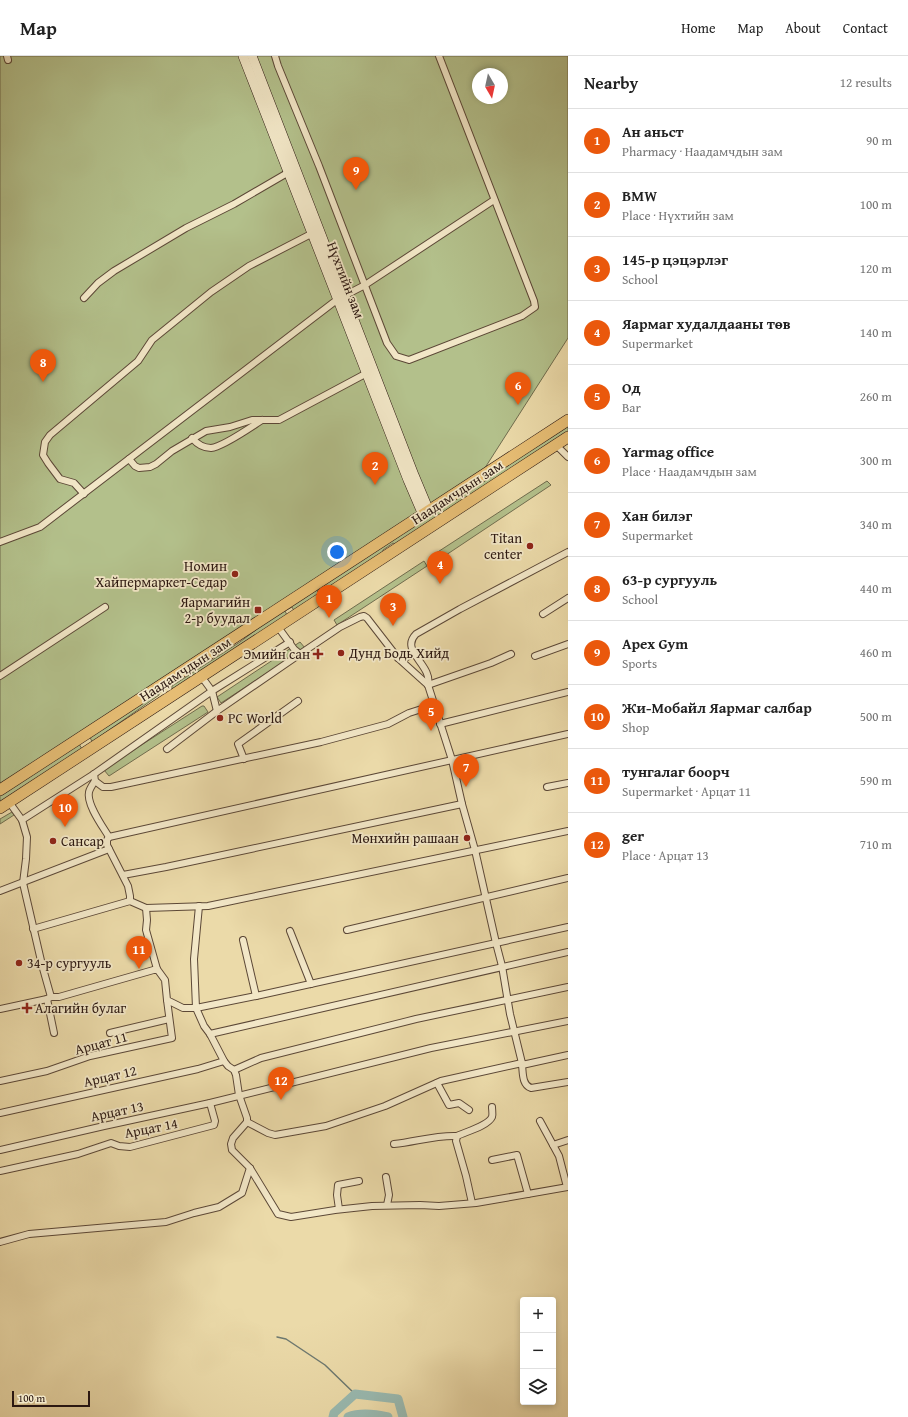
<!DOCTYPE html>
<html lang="en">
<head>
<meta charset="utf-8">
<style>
	body { margin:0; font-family:"Gentium Book Plus",serif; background:#f2f2f2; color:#222 }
	.controls { position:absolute; right:12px; bottom:12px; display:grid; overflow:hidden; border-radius:4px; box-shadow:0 2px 6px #0003 }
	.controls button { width:36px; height:36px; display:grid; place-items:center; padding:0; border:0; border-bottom:1px solid #e0e0e0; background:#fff; color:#222; font:20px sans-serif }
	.compass { position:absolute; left:472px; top:12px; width:36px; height:36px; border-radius:50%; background:#fff; box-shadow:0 2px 6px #0003; rotate:171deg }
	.scale { position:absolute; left:12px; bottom:10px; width:78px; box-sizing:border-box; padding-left:4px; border:2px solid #2c1811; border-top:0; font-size:11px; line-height:14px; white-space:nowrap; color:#2c1811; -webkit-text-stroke:3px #f2e7c7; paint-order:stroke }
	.you { position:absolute; left:337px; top:496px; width:14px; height:14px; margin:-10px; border:3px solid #fff; border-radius:50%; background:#1a73e8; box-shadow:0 0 0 6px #1a73e833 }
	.badge { display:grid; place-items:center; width:26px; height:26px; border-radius:50%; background:#ea580c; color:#fff; font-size:13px; font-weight:700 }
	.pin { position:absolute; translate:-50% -33px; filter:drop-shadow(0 1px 2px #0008) }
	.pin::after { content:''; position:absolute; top:21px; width:14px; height:12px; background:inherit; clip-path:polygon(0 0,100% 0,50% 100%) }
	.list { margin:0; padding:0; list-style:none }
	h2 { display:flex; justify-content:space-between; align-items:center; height:52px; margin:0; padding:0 16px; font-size:17px }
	h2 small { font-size:13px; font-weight:400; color:#767676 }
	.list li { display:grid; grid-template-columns:26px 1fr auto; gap:12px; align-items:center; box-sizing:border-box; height:64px; padding:0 16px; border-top:1px solid #e0e0e0 }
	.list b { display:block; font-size:15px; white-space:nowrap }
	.list p { margin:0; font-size:13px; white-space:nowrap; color:#767676 }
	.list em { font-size:13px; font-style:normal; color:#767676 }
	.icon { flex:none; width:22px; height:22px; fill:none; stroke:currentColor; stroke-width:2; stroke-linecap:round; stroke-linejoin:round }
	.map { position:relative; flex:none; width:568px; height:1361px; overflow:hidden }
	header { display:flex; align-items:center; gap:24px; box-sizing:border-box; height:56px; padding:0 20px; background:#fff; border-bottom:1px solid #e0e0e0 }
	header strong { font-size:19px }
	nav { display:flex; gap:22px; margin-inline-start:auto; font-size:14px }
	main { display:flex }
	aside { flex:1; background:#fff }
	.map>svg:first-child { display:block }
	.green { fill:#b3c08b; stroke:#706c4e; fill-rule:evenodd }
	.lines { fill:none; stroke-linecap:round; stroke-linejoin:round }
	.stream { stroke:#6d7970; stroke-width:1.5 }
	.river { stroke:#99b9b0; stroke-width:9 }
	.street-casing { stroke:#5c4837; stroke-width:8 }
	.secondary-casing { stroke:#2c1811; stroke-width:10 }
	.highway-casing { stroke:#2c1811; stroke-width:12 }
	.street { stroke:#f2e7c7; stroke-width:6 }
	.secondary { stroke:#f2e7c7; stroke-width:9 }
	.highway { stroke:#e6bd74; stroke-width:11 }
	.poi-dot { fill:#8f2418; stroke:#f2e7c7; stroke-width:1.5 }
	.labels { text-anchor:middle; stroke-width:3.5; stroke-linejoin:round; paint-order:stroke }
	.street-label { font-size:14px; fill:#2c1811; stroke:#f2e7c7 }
	.poi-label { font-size:14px; fill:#2c1811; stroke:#f2e7c7; text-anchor:end }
</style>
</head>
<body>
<header>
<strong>Map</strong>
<nav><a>Home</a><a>Map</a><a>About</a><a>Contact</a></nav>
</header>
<main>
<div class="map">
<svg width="568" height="1361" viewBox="0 0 568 1361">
	<rect width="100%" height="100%" fill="#ebdaa9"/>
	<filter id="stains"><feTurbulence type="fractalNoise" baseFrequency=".005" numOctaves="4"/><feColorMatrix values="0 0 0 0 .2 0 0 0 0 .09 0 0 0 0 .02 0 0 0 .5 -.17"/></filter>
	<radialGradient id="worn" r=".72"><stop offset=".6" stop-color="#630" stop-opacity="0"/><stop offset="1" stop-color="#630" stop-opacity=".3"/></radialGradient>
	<g class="green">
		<path d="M0 0H568V282L474 429 568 368V377L395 488 393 487 383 494 382 497 326 533 324 531 317 535 320 538 294 555 292 551 285 555 287 559 172 634V630L240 586 257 573 0 733ZM478 18H502V42H478Z"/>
		<polygon points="547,425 551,429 434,507 430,501"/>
		<polygon points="424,505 427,510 337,569 334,564"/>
		<polygon points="300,586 305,592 221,647 217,641"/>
		<polygon points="159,636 159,639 92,686 90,681"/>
		<polygon points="202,650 204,650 208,656 109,720 104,714 143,688"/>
		<polygon points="79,688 82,693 0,747 0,740"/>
		<polygon points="12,756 14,759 0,768 0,763"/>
	</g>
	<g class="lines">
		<polyline class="stream" points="277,1281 286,1283 325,1309 355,1338"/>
		<g class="river">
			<polyline points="333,1361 334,1357 355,1338 398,1343 403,1361"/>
			<path d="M348 1361C361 1356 375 1358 388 1361"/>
		</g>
		<g class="street-casing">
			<g id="street">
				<polyline points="7,0 8,4"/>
				<polyline points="275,0 278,10 319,110 387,287 396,300 409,304 522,260 535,251 534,245 439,0"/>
				<polyline points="84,242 98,227 114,215 186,172 234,148 289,116"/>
				<path d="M192 382C197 388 203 392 211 392 223 391 251 371 262 364"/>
				<polyline points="556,389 568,401"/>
				<polyline points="129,403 135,410 139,412 150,411 156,408 172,395 206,375 230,371 252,364 279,364 367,317"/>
				<polyline points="84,438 74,427 60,423 48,407 43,399 45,386 50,379 138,305 152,284 211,236 249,210 313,177"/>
				<polyline points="0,486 40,471 338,243 365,229 494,144"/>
				<polyline points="543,558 568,542"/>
				<polyline points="278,571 294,593 300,598"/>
				<polyline points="535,600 568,588"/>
				<polyline points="398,602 405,602 414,597"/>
				<polyline points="0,620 105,551"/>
				<polyline points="201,620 212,635 217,655"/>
				<path d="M428 629C433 609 399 595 416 578L460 553 568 496"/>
				<polyline points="428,629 491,607 511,598"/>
				<polyline points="440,668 568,636"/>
				<polyline points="167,693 217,655 300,598 340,571 360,561 364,560 367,562 398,602 428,629 452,704 462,748 475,794 496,887 502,910 510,958 522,1007"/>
				<polyline points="244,703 238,688 298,645"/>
				<polyline points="94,718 95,725 103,731 111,731 321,686 388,668 409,657 434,649"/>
				<path d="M95 725C93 728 90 732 89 736 86 748 103 771 109 781"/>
				<polyline points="547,731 568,727"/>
				<polyline points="9,746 22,764 27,781 26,803 23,827 42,909 51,941"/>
				<polyline points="22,764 94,718 212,635 290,586"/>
				<polyline points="109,781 568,678"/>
				<polyline points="109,781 107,784 107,789 128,830 130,840 130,845"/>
				<polyline points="123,819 166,811 462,748"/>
				<polyline points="0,835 109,793"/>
				<polyline points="199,850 194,903 196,952 256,940 568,871"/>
				<polyline points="146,852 147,864 146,874 157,913"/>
				<polyline points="33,873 130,845 146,852 208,850 568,775"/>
				<polyline points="347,874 568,822"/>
				<polyline points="290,875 311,928"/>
				<polyline points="243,884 256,940"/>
				<polyline points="47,943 54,977"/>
				<polyline points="0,953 47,943 51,941 59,941 157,913 165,924 167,944 183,952 196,952 204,970 210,978 224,1005 228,1010 234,1014 236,1019 239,1039 247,1062 247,1066 233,1082 231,1088 232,1094 250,1112 278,1158 291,1161 335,1154 372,1150 420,1149 439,1150 476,1147 568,1131"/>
				<polyline points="110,977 169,963"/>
				<polyline points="210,978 568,896"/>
				<path d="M522 1009C523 1017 522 1029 531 1032L568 1026"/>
				<polyline points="234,1014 261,1002 416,963 568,931"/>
				<polyline points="0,1025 47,1015 90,1000 172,982 167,944"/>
				<polyline points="437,1027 449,1049 459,1047 469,1054"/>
				<polyline points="0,1057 198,1013 224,1005"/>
				<polyline points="540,1065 559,1100 567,1131"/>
				<polyline points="247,1066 268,1077 275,1079 326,1070 385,1050 441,1025 522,1007 522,1009 568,999"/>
				<path d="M394 1088C415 1086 435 1079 457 1080"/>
				<polyline points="553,1089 568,1084"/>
				<polyline points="0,1094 104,1070 210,1047 431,992 568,965"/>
				<polyline points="492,1104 517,1099 528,1138"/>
				<polyline points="0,1115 78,1098 111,1087 119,1090 130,1091 214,1069 215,1065 210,1047"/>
				<polyline points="386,1121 389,1139 387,1149"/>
				<path d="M472 1147 466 1120 456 1085 457 1080C465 1076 488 1070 492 1061 493 1058 492 1054 492 1051"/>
				<polyline points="339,1153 337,1139 338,1129 359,1125"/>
				<polyline points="0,1186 29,1178 166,1166 194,1157 219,1151 242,1137 250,1112"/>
			</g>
		</g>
		<g class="secondary-casing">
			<g id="secondary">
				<polyline points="243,0 408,424 423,459"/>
				<polyline points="252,0 414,419 429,455"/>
			</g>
		</g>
		<g class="highway-casing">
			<g id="highway">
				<polyline points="0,734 568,364"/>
				<polyline points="0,752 568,381"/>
			</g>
		</g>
		<use href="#street" class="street"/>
		<use href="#secondary" class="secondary"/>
		<use href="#highway" class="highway"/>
	</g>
	<g class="poi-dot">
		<circle cx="530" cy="490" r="4"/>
		<circle cx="235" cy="518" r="4"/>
		<rect x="254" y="550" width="8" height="8" rx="2"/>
		<circle cx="341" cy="597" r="4"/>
		<path d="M316 592h4v4h4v4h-4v4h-4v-4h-4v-4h4z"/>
		<circle cx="220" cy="662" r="4"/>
		<circle cx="467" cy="782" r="4"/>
		<circle cx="53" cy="785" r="4"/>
		<circle cx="19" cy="907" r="4"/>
		<path d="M25 946h4v4h4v4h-4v4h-4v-4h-4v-4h4z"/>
	</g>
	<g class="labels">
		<g class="street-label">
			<text transform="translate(346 224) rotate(69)" y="5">Нүхтийн зам</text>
			<text transform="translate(457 436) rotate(-33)" y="5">Наадамчдын зам</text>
			<text transform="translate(185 613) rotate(-33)" y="5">Наадамчдын зам</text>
			<text transform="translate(101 987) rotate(-15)" y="5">Арцат 11</text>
			<text transform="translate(110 1020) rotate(-13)" y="5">Арцат 12</text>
			<text transform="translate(117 1055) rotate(-12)" y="5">Арцат 13</text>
			<text transform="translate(151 1072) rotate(-11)" y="5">Арцат 14</text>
		</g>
		<g class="poi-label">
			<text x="522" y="487">Titan<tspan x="522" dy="16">center</tspan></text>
			<text x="227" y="515">Номин<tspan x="227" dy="16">Хайпермаркет-Седар</tspan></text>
			<text x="250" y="551">Яармагийн<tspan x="250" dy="16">2-р буудал</tspan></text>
			<text x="349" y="602" text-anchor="start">Дунд Бодь Хийд</text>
			<text x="310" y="603">Эмийн сан</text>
			<text x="228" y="667" text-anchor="start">PC World</text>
			<text x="459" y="787">Мөнхийн рашаан</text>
			<text x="61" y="790" text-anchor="start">Сансар</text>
			<text x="27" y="912" text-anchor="start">34-р сургууль</text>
			<text x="35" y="957" text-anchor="start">Алагийн булаг</text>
		</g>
	</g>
	<rect width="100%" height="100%" filter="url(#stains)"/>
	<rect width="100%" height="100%" fill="url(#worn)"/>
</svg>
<div class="controls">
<button>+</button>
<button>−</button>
<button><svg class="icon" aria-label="layers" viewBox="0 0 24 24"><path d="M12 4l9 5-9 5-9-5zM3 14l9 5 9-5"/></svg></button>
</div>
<svg class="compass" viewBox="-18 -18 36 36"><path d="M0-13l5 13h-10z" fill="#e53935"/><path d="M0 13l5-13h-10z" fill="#767676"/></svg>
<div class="scale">100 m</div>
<div class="you"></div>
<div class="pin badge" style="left:329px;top:562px">1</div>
<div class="pin badge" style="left:375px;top:429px">2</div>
<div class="pin badge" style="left:393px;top:570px">3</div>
<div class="pin badge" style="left:440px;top:528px">4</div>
<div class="pin badge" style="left:431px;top:675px">5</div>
<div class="pin badge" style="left:518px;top:349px">6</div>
<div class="pin badge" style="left:466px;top:731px">7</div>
<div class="pin badge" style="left:43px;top:326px">8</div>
<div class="pin badge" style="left:356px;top:134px">9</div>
<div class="pin badge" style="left:65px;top:771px">10</div>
<div class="pin badge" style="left:139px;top:913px">11</div>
<div class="pin badge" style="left:281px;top:1044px">12</div>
</div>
<aside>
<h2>Nearby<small>12 results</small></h2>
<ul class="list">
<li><span class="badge">1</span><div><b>Ан аньст</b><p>Pharmacy · Наадамчдын зам</p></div><em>90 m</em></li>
<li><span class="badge">2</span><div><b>BMW</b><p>Place · Нүхтийн зам</p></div><em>100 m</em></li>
<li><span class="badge">3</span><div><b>145-р цэцэрлэг</b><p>School</p></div><em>120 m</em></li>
<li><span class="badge">4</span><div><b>Яармаг худалдааны төв</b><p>Supermarket</p></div><em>140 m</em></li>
<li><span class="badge">5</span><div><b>Од</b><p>Bar</p></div><em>260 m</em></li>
<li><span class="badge">6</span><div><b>Yarmag office</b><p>Place · Наадамчдын зам</p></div><em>300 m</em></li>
<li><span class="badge">7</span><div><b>Хан билэг</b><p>Supermarket</p></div><em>340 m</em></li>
<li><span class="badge">8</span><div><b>63-р сургууль</b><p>School</p></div><em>440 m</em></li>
<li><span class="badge">9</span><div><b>Apex Gym</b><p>Sports</p></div><em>460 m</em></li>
<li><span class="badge">10</span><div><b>Жи-Мобайл Яармаг салбар</b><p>Shop</p></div><em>500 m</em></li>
<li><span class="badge">11</span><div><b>тунгалаг боорч</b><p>Supermarket · Арцат 11</p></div><em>590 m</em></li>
<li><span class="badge">12</span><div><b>ger</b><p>Place · Арцат 13</p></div><em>710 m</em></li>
</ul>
</aside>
</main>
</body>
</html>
